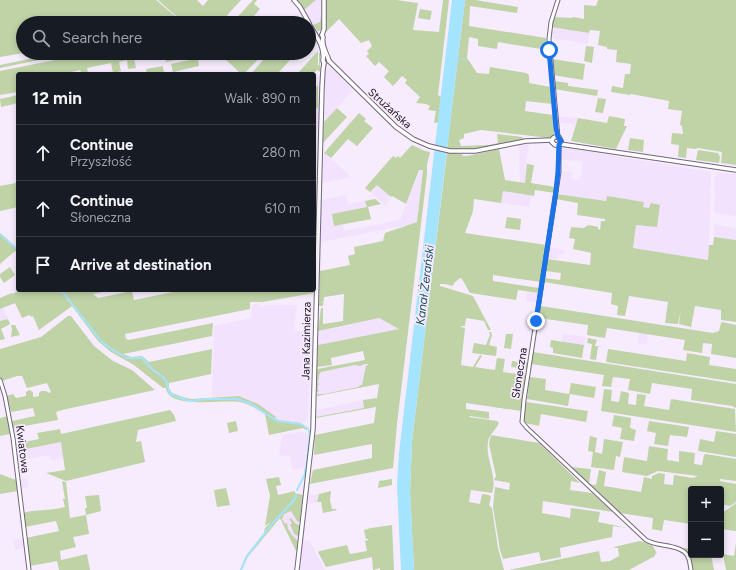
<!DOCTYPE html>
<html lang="en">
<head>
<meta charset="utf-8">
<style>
	body { margin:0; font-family:Figtree,sans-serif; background:#242831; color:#f1f3f6 }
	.controls { position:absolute; right:12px; bottom:12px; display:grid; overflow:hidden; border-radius:4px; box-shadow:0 2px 6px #0003 }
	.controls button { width:36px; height:36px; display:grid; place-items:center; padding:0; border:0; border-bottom:1px solid #363941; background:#171b24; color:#f1f3f6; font:20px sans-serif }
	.stop { position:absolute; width:12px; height:12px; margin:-9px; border:3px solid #1a73e8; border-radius:50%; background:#fff }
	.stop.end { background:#1a73e8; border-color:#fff; box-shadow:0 1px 4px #0008 }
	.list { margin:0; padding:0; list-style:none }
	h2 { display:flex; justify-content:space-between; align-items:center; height:52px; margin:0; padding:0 16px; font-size:17px }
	h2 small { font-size:13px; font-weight:400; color:#9ea1a6 }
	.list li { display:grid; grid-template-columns:26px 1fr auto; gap:12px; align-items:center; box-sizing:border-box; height:56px; padding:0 16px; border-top:1px solid #363941 }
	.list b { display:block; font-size:15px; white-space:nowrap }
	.list p { margin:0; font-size:13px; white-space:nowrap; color:#9ea1a6 }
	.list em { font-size:13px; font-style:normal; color:#9ea1a6 }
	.icon { flex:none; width:22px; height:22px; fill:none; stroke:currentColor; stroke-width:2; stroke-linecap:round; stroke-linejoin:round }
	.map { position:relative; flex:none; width:736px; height:570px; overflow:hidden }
	.search { position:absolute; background:#171b24; box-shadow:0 2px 6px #0003; left:16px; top:16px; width:300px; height:44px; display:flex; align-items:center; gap:10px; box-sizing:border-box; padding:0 14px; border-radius:22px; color:#9ea1a6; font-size:15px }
	.panel { position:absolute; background:#171b24; box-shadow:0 2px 6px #0003; left:16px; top:72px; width:300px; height:220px; border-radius:4px }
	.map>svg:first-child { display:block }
	.built { fill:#f2e2fe }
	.green { fill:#bfd3a7 }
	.water { fill:#a4e4fe }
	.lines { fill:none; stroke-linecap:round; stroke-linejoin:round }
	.stream { stroke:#a4e4fe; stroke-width:1 }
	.canal { stroke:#a4e4fe; stroke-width:2 }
	.tertiary-casing { stroke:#73657d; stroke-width:5 }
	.secondary-casing { stroke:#73657d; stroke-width:5.5 }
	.tertiary { stroke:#fff; stroke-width:3 }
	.secondary { stroke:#fff; stroke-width:3.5 }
	.route { stroke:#1a73e8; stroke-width:5 }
	.labels { text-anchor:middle; stroke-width:3.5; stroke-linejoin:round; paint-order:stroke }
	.street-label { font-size:11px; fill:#19131c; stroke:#f6ecfd }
	.water-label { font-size:12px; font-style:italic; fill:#194e60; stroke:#f6ecfd }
</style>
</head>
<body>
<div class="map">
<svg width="736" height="570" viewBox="0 0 736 570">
	<rect width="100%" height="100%" fill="#f6ecfd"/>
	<g class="built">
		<polygon points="316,0 321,0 321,22 313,25 304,10"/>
		<polygon points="553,27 589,33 588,44 552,38"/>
		<polygon points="330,67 353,90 324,122 325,70"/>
		<polygon points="318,107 318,129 314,133 314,111"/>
		<polygon points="557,116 578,118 576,125 558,122"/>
		<polygon points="529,144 526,163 527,164 525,183 520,182 519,145"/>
		<polygon points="562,147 711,172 711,188 709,192 711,194 708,260 633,248 636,225 657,227 660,205 650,208 643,207 644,202 606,201 559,194 561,171 572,172 571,179 580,180 583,162 560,159 561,148"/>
		<polygon points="323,153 336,163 351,177 322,183"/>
		<polygon points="420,170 423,170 417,222 403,226 321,242 322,200 346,195 348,204 365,201 367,207 334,226 343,225 344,231 400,220"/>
		<polygon points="715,172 736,174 736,216 714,213 715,196 716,194 714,193 715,177 717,175"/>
		<polygon points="377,185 391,197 386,206 370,192"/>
		<polygon points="503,191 531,196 529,207 501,203"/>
		<polygon points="714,224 736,228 736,240 714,237"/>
		<polygon points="549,247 565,250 564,254 559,254 557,259 547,259"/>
		<polygon points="527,292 539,293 537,302 526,301"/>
		<polygon points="254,304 259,304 261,306 264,307 266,305 297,305 294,331 311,332 308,420 301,423 278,420 249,400 240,396 212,397 214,326 251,318 252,306"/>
		<polygon points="3,308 8,319 0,321 0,309"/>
		<polygon points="379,318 399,329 318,345 318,331"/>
		<polygon points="639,333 648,334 647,344 638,343"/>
		<polygon points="563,334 586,337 584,345 562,342"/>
		<polygon points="400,356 379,384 317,396 317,373"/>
		<polygon points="363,400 365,408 316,417 316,410"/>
		<polygon points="301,432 309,433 304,468 293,470 290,455 279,456 282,435"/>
		<polygon points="62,442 63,458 51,460 50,455 17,461 16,451"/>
		<polygon points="27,478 29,487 22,488 22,489 20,490 19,480"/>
		<polygon points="319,494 317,502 307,504 308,496"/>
		<polygon points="291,505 300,521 299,535 297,539 298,542 297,550 296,551 280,518"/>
		<polygon points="23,539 24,548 15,550 13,541"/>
		<polygon points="309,540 322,564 325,570 300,570 303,541"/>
	</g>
	<g class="green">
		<polygon points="0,0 156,0 181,21 171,23 23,23 23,53 0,57"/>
		<polygon points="158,0 197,0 203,6 208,0 241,0 220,23 184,23"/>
		<polygon points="253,0 257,0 254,4 260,9 248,23 232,23"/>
		<polygon points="297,0 316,0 304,10"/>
		<polygon points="325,0 396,0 418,3 413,30 439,32 443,0 449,0 438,95 441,97 438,122 436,123 434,123 436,111 428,110 430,106 426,104 416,103 420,97 405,83 407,80 402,76 393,86 384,77 389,71 379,62 375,66 366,56 369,54 367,51 372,46 369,40 361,43 339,19 326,32 326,3 325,3"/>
		<path d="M465 0H475L518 7 517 13 470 6 469 26 546 38 547 50 498 42 497 49 478 46V39L469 37 467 58 477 73 489 74 490 67 526 73 529 75V83L551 87 552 104 526 101 525 111 553 115 554 126V135L550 138 481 130 464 134V138L459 140 461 146 489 145 498 143 497 134 522 137 524 139 523 140C498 145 473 152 447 149Z"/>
		<polygon points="598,0 736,0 736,165 721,163 722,152 698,148 696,149 687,148 686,158 678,157 679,145 671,144 672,133 683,134 682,126 680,125 682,111 668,109 669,101 631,94 630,95 611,92 612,86 623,88 625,74 630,74 631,64 616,62 617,50 607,49 607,47 598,45 600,31 590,30 589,33 551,27 554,17 572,18 573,17 584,19 584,5 596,6"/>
		<polygon points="420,9 432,11 430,20 418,18"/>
		<polygon points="321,16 322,30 318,31 313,25 320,22"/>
		<polygon points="586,46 594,47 592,63 584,61"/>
		<polygon points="318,51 318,66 319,65 319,53 320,52 320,72 317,70 313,74 297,74"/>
		<polygon points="90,53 162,53 134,59 136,68 128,69 127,60 119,62 121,71 113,73 111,63 87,68 88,74 82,74 80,70 63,74 18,74 18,92 0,95 0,71"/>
		<polygon points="164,53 210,53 166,62"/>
		<polygon points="229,53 286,53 292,58 277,74 251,74 264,59 261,56 244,74 241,74 224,58"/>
		<polygon points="54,54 53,57 0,68 0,65"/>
		<polygon points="199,58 198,60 199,66 173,72 171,64"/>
		<polygon points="552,59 585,64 583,80 553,75"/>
		<polygon points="163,66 164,74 147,74 146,69"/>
		<polygon points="554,81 568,83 568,86 598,90 597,96 554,89"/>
		<polygon points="318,85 318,107 314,111 314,90"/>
		<polygon points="18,95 18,103 1,107 0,99"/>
		<polygon points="598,98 606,99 603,113 595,112"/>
		<polygon points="337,108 347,117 323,143 324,122"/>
		<polygon points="359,113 366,119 364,121 373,128 357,146 348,139 331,158 324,153"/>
		<polygon points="609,116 625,119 624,126 627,126 616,149 571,141 578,118 607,123"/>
		<polygon points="630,138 644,140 643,152 628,150"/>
		<polygon points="412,145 425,151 430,152 427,165 427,174 397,424 393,468 310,484 313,470 372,458 372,444 314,455 315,435 374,423 376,407 316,418 316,417 364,408 363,400 377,398 379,384 317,396 317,394 324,394 358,387 360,385 362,385 366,366 368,365 368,364 364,364 360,366 355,365 321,372 319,375 318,383 320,384 318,385 318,390 319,391 317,392 317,369 365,360 363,351 331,358 332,365 317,367 318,345 399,329 379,318 318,331 321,308 323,308 323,324 343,321 344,294 324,297 323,306 319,306 320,271 350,265 348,256 355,254 354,247 383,241 385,233 417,222 423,170 419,170 406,204 392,196 391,197 377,185 370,192 365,188 393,156 396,158 398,156 400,158"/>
		<path d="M499 149 505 180 525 183 527 164 534 165 531 183 555 187V193L535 190 534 196 503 191 501 203 474 199 473 211 465 233 546 245 541 282 493 275V281L539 288V293L518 290 516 300 470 293 462 279 460 278 454 283 453 286 445 284H440V286L473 296 491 330H488L484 321 466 318 465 326H461V327L465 328 461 365 473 367 480 355 482 356 475 367 495 370 497 358 505 359 503 372 527 375 524 386 521 411 466 403V409L489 412V419L470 416 469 417 497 421 499 423C496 430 489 434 488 442 485 458 498 477 492 493L471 490 469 502 480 504 482 494 489 495 491 497 489 505 492 508 498 548 504 570H414L410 492 412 441 447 152 462 154 463 156H467Z"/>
		<polygon points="698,150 718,153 720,157 719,163 696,160"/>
		<polygon points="16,183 18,195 18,207 0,211 0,186"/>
		<path d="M557 194 606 201 607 196 644 202 643 207 649 208 651 203 660 205 657 227 636 225 633 248 708 260 709 245H713L714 237 736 240V322L721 320V310L695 306 691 327 679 324 681 310 678 324 665 323 668 302 629 296 625 316 617 315 618 306 611 304 612 293 544 282V278L560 280 561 273 546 271 547 259 590 265 591 253 573 249 575 239 569 238 571 227 584 228C589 223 592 226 598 227V229L600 230 601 221H605V219L577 215 578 203 556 199Z"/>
		<polygon points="375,199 381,204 368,207 371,219 334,226 332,214 367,207 365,201"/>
		<polygon points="507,217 521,219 520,230 505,228"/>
		<polygon points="0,233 16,247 18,246 18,253 15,251 0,264"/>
		<polygon points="10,267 15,275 4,283 0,277 0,274"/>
		<path d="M19 290H114L93 294 98 298 132 291 134 300 183 290H314V293L263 302H250V309L125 334 126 339 129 340 213 323 212 336 123 354 131 357 142 356 149 362 212 349 211 374 169 383V389L172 393 183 397 191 399 239 396 258 404 276 417 275 418 278 420 301 423 308 429 306 430 303 428 269 435 265 414C257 409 249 404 240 402 224 399 168 410 166 388H163L134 365 111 352 98 341 72 306 39 330 33 316 31 317 30 315 22 318 15 303 0 309V298L12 293 13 294Z"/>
		<polygon points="541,306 713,333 719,331 721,323 722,322 736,325 736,358 711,354 712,344 703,343 702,353 683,350 685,340 607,328 605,338 587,335 588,325 539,318"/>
		<polygon points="68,316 71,316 94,346 113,361 132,370 155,390 62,410 56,412 58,420 13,428 12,421 35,416 33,408 11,412 7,396 13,394 16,398 26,396 26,392 29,390 33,392 33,397 39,396 39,393 41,391 46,391 49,393 51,392 47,383 27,388 22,376 17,376 2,381 0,377 0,349 41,337"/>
		<polygon points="8,319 10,324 1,329 5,339 0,340 0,321"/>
		<polygon points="11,325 15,325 20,335 11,337 12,329"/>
		<polygon points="489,332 491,332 492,335 489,345 497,347 496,356 472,353 474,343 486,345 490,335"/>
		<polygon points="506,334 513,334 511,349 504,348"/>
		<polygon points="588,338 597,340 595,346 603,347 598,347 596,360 590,359 592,344 587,343"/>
		<polygon points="551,340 584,345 582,358 553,353 553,348 550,347"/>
		<polygon points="608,349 686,361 687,353 710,357 709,365 736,369 736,382 606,362"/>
		<polygon points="533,352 736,384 736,408 732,406 691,400 692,389 652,383 650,394 628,390 630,379 613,377 611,387 602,386 604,375 531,364"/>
		<polygon points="512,361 529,363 528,369 511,367"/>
		<polygon points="530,377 546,379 545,390 569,394 571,383 596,387 594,398 570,394 568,406 527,399"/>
		<polygon points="604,389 612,390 611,401 619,402 621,391 629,393 628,404 636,405 637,394 646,395 644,406 669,410 671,399 735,409 736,432 601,411"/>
		<polygon points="526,402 588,411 586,422 541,414 539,426 525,423 524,420"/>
		<polygon points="170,410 174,415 176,421 138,430 136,442 141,441 145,462 66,481 46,473 65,470 61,442 16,451 15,444 39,439 37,433 60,429 61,434"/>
		<polygon points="614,415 631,418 630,428 636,430 634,441 620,439 622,428 612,426"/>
		<polygon points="8,416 10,434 0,436 0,418"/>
		<polygon points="236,421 238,431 229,433 227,423"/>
		<polygon points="649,421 689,427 687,437 670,435 668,446 654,444 656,433 647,431"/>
		<polygon points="716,431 736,434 736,457 698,451 700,439 714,442"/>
		<polygon points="491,435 539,443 580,483 571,481 570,490 592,493 613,512 543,501 542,513 570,518 571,508 600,512 598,522 629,528 613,526 612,537 560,548 561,557 541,561 539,552 503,559 500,550 493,507 495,487 509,490 510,483 494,480 496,476 489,444"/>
		<polygon points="590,436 597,438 595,452 602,454 604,439 623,442 620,457 616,456 614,470 591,467 593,452 588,451"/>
		<polygon points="649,446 668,449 667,460 679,462 679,451 695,453 694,464 702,465 704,455 706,454 736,459 736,481 720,479 720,481 736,484 736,502 730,506 721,504 721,489 691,489 691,524 664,520 662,531 652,529 653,518 619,513 570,467 591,469 589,484 596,485 599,470 606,472 604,486 641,492 644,477 652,479 652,476 659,473 665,474 664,484 673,485 674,475 693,478 698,476 658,471 647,476 622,472 624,457 647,461"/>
		<polygon points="0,474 16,480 18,491 0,494"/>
		<path d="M279 477 281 485 276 486 278 495 295 491V493L303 495 300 521 299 522 297 521 291 511 284 514 282 519 285 524 287 523 288 529C290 531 291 533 292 535 298 542 299 539 297 550L296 551 280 518 247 558 242 570H240L246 556 264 533 265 528 271 522 265 526 270 496 266 479Z"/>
		<polygon points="392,479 392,485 378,488 379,481"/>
		<path d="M62 481 66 482 70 518 86 515 85 508H87L85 496 99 495 101 511 86 515 89 534 73 537 76 547 60 551 61 560 87 554 90 570H59L57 561 30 566 26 538 59 531 56 521 25 527 23 513C37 509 51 511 65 507L63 499H65Z"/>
		<polygon points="226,488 230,505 217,507 214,490"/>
		<polygon points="331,491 330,500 332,509 336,509 337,510 323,513 321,502 317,502 319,494"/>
		<path d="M736 503V531L721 529C721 510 722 514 736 503Z"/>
		<polygon points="291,518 295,523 300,526 300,534 298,536 294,534 290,524 292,524 290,520 289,520"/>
		<polygon points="392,525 394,570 380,570 380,568 373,570 372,557 326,567 318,552 320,551 347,545 350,554 367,551 365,541 368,540 368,539 366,539 364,530 371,528"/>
		<polygon points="640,541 652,544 657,554 655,554 655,556 629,570 509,570 599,551 601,562 610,561 619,556 618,548 615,548 614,547"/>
		<polygon points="736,543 736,570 726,570 723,554 734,556"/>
		<polygon points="683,548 691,549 691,555 711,555 714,570 692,570 688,554"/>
	</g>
	<polygon class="water" points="452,0 465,0 412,441 410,492 414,570 401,570 397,486 399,453"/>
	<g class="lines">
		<polyline class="stream" points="457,59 466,59"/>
		<g class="canal">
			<polyline points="0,234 18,250"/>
			<polyline points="61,290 101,341 111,349 127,358 142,358 152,369 163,377 166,381 170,394 190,401 208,399 237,399 251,404 277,421 301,424 308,429"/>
			<polyline points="306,469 310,433 309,431"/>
			<polyline points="297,490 305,474 305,470"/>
			<polyline points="241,570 247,556 272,524 295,499 296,495"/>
		</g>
		<g class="tertiary-casing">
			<g id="tertiary">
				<polyline points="558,137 549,39 551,22 558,0"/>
				<path d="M559 145V172L524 400 522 422 527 428 646 540C657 547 680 544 687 555 690 559 690 565 691 570"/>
				<polyline points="0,380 5,396 13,438 29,570"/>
			</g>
		</g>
		<g class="secondary-casing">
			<g id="secondary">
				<polyline points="294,0 300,7 309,23"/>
				<path d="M309 24C316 36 325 46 323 61L324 63"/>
				<polyline points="322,35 324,29 324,0"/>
				<path d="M322 35 323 37C321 46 327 53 329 61"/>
				<polyline points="329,61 396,127 413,139 429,146 450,151 475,151 526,141 552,140"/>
				<polyline points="552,142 553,138 555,137 559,137 561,141"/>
				<polyline points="552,142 555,145 557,145 561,142"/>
				<polyline points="560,144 736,170"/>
				<polyline points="297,570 313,429 322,87 323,70 324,63"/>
			</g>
		</g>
		<use href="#tertiary" class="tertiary"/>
		<use href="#secondary" class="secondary"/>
	</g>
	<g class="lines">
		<polyline class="route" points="536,321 556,191 558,172 559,145 561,141 558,137 556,128 549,50"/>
	</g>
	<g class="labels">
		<g class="street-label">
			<text transform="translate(390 108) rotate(42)" y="4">Strużańska</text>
			<text transform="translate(306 341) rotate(-89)" y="4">Jana Kazimierza</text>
			<text transform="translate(519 373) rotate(-81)" y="4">Słoneczna</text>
			<text transform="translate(23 449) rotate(83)" y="4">Kwiatowa</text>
		</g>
		<g class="water-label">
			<text transform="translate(425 285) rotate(-83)" y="4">Kanał Żerański</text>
		</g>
	</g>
</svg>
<div class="controls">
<button>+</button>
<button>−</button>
</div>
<div class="stop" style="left:549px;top:50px"></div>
<div class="stop end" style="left:536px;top:321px"></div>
<div class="search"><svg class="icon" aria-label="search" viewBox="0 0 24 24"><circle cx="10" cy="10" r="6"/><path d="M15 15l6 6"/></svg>Search here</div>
<section class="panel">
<h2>12 min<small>Walk · 890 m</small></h2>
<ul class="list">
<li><svg class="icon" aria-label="ahead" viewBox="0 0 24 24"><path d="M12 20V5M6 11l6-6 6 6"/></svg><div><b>Continue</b><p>Przyszłość</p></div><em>280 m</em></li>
<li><svg class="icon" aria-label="ahead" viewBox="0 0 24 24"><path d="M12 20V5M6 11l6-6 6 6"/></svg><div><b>Continue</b><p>Słoneczna</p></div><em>610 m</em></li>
<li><svg class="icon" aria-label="arrive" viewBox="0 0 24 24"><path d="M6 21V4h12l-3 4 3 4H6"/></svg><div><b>Arrive at destination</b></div></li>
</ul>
</section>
</div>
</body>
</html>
